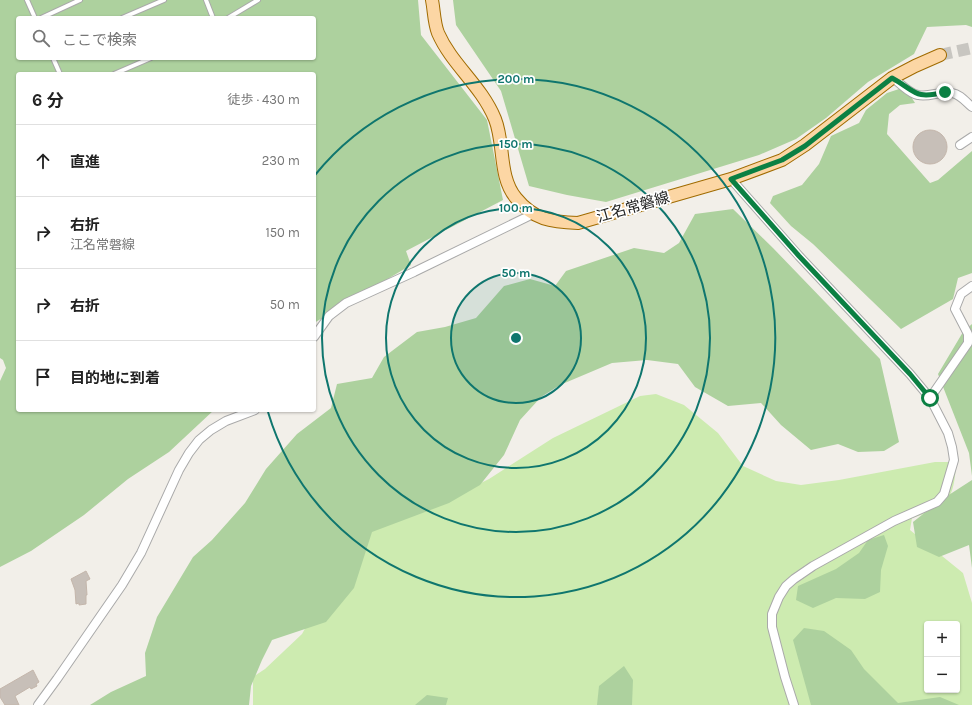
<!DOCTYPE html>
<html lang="ja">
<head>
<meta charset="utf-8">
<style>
	body { margin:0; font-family:Karla,"Noto Sans JP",sans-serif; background:#f2f2f2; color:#222 }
	.controls { position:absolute; right:12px; bottom:12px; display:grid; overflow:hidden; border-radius:4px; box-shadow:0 1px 3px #0004 }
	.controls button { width:36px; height:36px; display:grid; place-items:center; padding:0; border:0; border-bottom:1px solid #e0e0e0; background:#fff; color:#222; font:20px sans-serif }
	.stop { position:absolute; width:12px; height:12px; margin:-9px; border:3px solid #0b8043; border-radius:50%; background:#fff }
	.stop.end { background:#0b8043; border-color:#fff; box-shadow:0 1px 4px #0008 }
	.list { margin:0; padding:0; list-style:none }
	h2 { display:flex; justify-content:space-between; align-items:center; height:52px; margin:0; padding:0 16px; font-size:17px }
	h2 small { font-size:13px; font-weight:400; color:#767676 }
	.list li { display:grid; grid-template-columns:26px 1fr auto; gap:12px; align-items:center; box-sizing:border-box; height:72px; padding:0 16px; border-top:1px solid #e0e0e0 }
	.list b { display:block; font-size:15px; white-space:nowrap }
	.list p { margin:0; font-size:13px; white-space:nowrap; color:#767676 }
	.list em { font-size:13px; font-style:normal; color:#767676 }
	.icon { flex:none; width:22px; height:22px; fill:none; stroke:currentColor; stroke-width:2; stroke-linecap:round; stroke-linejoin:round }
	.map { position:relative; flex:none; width:972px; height:705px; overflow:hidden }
	.search { position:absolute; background:#fff; box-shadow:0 1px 3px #0004; left:16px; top:16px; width:300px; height:44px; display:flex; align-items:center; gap:10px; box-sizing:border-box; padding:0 14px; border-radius:4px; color:#767676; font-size:15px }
	.panel { position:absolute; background:#fff; box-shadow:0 1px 3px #0004; left:16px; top:72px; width:300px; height:340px; border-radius:4px }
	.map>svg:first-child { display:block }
	.grass { fill:#cdebb0; fill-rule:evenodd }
	.forest { fill:#add19e; fill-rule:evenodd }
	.building { fill:#c7bfb8; stroke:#c4b6ab }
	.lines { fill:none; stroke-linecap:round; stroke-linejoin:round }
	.primary-tunnel { stroke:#c8c6c1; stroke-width:12; stroke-dasharray:12 6; stroke-linecap:butt }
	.service-casing { stroke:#a9a9a9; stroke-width:6 }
	.minor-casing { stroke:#a9a9a9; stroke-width:10 }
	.primary-casing { stroke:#a06b00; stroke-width:14 }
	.service { stroke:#fff; stroke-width:4 }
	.minor { stroke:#fff; stroke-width:8 }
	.primary { stroke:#fcd6a4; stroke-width:12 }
	.route { stroke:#0b8043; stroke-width:5 }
	.ring { fill:none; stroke:#0f766e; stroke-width:2 }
	.labels { text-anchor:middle; stroke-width:3.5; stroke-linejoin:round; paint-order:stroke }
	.street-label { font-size:15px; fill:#222; stroke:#fff }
	.centre { fill:#0f766e; stroke:#fff; stroke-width:2 }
	.ring-label { font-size:12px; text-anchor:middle; font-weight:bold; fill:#0f766e; stroke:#fff; stroke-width:3.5; stroke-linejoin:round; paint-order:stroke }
</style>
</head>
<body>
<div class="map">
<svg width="972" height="705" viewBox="0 0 972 705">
	<rect width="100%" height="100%" fill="#f2efe9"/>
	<path class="grass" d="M656 394 684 405 718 433 743 466 776 481 801 485 839 480 935 462H957C955 472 955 484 951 493 944 509 926 513 912 518L910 530 963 573 972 603V705H253V677L265 669 302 634 317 607 323 545 446 500 489 479 553 438 640 396ZM927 624H957V690H927Z"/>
	<g class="forest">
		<path d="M0 0H418L421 35 487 120 503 200 406 251 411 265 314 323V74H18V410H214L169 452 128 479 84 515 31 551 0 567V381L6 368 3 360 0 358ZM18 18H314V58H18Z"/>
		<polygon points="453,0 972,0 972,27 966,25 927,27 914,54 868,82 826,118 796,139 759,155 606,202 567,195 529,186 501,91 456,25"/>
		<polygon points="905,87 915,103 900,105 889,114 887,134 930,183 938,180 972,151 972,273 958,278 953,299 901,329 813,244 791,226 770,203 773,196 802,185 819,164 831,136 859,123 866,110 887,93"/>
		<polygon points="733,209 773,248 880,359 899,442 884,451 858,452 838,444 811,450 781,425 761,403 728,406 695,387 678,364 647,360 612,363 560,385 541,397 520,420 504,455 480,485 449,503 372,532 354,588 326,622 272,640 262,660 251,686 249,705 90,705 111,692 146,676 145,653 157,617 193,557 212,540 245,503 266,469 297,434 331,408 337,384 372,378 384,357 417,332 445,327 476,318 504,286 530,279 555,286 566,271 634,248 664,253 679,243 695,214"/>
		<polygon points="972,324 972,476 969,453 938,374 963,332"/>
		<polygon points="972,480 972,568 969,545 939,557 917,547 913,522 941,500"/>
		<polygon points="884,535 888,546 881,570 880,592 865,599 836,598 813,608 796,600 798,586 836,569 859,553 868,540"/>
		<polygon points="804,628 824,631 851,650 864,669 898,703 940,697 959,705 811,705 793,640"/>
		<polygon points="624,666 633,680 632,705 597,705 599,686"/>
		<polygon points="427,695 448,698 446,705 415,705"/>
	</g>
	<g class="building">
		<circle cx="930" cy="147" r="17"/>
		<polygon points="86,571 90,579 86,581 87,595 86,595 86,604 79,605 79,603 76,604 75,590 71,579"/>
		<polygon points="33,670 39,682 36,684 37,686 31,689 30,687 15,696 19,705 5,705 0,697 0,689"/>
	</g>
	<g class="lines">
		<polyline class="primary-tunnel" points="940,55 972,48"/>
		<g class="service-casing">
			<g id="service">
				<polyline points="27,0 35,18"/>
				<polyline points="206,0 213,18"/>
				<polyline points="41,18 80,0"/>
				<polyline points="122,18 164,0"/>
				<polyline points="228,18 258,0"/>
				<polyline points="53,58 60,74"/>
				<polyline points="114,74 151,58"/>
			</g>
		</g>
		<g class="minor-casing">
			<g id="minor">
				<path d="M892 78C901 83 908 93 918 95 929 98 941 90 952 93 960 94 966 102 972 107"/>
				<polyline points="960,145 972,137"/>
				<polyline points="731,179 799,256 910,374 930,398 948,433 952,447 954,460 944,494 937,502 894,521 813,566 794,579 786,586 779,597 772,614 772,627 785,677 794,705"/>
				<polyline points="314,337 329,316 346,303 414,272 533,214"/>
				<polyline points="930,398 968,343 968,334 955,309 961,294 972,286"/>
				<polyline points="38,705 57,679 122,585 141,553 179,470 189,453 199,440 211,430 226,421 255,410"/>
			</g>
		</g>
		<g class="primary-casing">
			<path id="primary" d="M432 0C434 10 434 23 438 33 452 65 481 85 495 119 505 144 498 176 516 198 534 220 551 222 578 223L731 179 782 160 805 145 892 78 915 66 940 55"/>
		</g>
		<use href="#service" class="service"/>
		<use href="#minor" class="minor"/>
		<use href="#primary" class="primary"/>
	</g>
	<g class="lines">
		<path class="route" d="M930 398 910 374 799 256 731 179 782 160 805 146 892 78C916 91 914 100 945 92"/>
	</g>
	<circle cx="516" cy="338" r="65" fill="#0f766e" fill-opacity=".12"/>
	<g class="ring">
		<circle cx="516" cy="338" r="65"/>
		<circle cx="516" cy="338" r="130"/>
		<circle cx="516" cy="338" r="194"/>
		<path d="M315 175A259 259 0 1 1 268 412"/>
	</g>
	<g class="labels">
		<g class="street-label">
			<text transform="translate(633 207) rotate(-16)" y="5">江名常磐線</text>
		</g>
	</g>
	<circle cx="516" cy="338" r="6" class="centre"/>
	<g class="ring-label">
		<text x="516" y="83">200 m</text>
		<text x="516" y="148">150 m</text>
		<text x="516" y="212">100 m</text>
		<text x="516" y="277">50 m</text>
	</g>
</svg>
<div class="controls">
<button>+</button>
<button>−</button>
</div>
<div class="stop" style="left:930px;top:398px"></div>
<div class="stop end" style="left:945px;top:92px"></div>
<div class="search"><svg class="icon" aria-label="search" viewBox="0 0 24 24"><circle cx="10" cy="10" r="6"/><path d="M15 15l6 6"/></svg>ここで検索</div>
<section class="panel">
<h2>6 分<small>徒歩 · 430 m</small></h2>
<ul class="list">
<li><svg class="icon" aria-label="ahead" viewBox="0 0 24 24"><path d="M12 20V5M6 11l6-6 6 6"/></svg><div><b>直進</b></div><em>230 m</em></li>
<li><svg class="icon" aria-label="right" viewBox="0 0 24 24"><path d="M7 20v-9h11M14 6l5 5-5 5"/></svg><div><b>右折</b><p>江名常磐線</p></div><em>150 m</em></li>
<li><svg class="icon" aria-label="right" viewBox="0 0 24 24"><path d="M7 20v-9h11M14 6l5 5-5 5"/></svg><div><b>右折</b></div><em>50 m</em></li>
<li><svg class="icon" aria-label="arrive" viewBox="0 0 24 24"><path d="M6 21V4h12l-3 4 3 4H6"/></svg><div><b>目的地に到着</b></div></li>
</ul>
</section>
</div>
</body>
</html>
